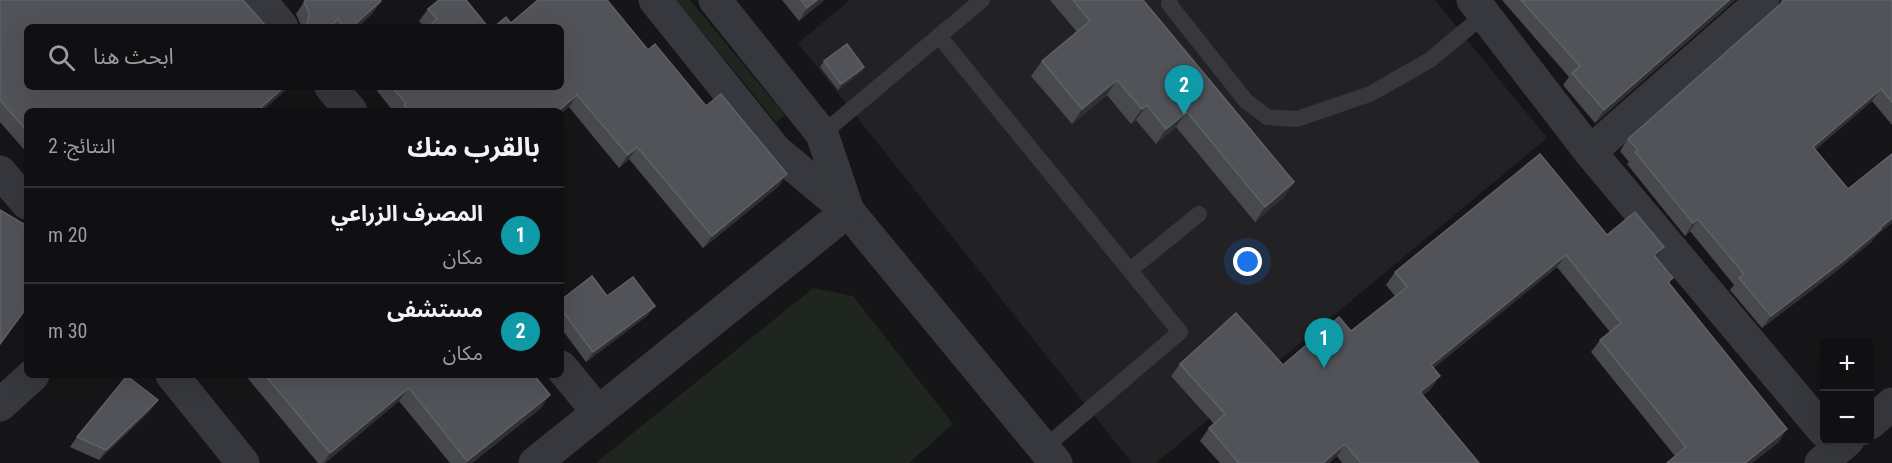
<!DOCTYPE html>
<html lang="ar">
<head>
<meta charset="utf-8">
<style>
	body { margin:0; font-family:"Roboto Condensed","Noto Sans Arabic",sans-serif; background:#19191b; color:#f1f3f6; direction:rtl }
	.controls { position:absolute; right:18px; bottom:18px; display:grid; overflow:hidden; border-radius:9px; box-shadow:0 6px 24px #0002 }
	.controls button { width:54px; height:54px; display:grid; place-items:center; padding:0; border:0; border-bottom:2px solid #303032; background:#101012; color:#f1f3f6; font:30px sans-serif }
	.you { position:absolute; left:1248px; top:262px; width:21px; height:21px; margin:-15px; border:4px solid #fff; border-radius:50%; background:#1a73e8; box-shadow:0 0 0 9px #1a73e833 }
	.badge { display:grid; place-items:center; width:39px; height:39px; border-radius:50%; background:#1a73e8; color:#fff; font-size:20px; font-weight:700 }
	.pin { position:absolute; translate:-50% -50px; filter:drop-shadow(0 2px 3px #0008) }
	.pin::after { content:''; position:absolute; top:32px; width:21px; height:18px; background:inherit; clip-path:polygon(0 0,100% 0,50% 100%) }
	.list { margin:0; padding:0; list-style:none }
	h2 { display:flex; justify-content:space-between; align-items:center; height:78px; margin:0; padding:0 24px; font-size:26px }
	h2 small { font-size:20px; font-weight:400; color:#9c9d9f }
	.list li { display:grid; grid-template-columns:39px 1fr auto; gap:18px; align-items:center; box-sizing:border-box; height:96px; padding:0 24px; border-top:2px solid #303032 }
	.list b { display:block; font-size:22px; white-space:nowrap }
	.list p { margin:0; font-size:20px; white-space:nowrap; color:#9c9d9f }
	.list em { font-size:20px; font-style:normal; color:#9c9d9f }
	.icon { flex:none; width:33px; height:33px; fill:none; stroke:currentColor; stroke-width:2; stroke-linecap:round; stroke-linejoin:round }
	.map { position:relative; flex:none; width:1892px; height:463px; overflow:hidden; direction:ltr }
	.search { position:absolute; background:#101012; box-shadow:0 6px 24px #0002; left:24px; top:24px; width:540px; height:66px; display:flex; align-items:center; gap:15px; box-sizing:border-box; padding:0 21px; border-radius:9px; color:#9c9d9f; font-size:22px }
	.panel { position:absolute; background:#101012; box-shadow:0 6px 24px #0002; left:24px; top:108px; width:540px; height:270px; border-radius:9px; direction:rtl }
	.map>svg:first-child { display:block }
	.built { fill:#222225 }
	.green { fill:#1e261f }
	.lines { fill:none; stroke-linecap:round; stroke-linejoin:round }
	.lane { stroke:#37383d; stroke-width:16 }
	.street { stroke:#37383d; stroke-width:33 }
	.wall { fill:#47494d }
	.shaded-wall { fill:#2f3033 }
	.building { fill:#525359; stroke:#5f6168; stroke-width:1.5 }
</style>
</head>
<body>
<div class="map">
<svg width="1892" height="463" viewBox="0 0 1892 463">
	<rect width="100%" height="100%" fill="#161618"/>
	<polygon class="built" points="850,0 1435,0 1547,138 1156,463 1132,463 798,43"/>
	<g class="green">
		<polygon points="676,0 690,0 785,115 776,122"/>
		<polygon points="813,288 853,296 953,424 909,463 596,463"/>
	</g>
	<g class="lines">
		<g class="lane">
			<polyline points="1170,0 1169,4 1246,101 1267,117 1297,119 1370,94 1430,60 1485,14"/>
			<polyline points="939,36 982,0"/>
			<polyline points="822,134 939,36 1180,332 1044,448"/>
			<polyline points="1130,270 1199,214"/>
		</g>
		<g class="street">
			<polyline points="260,0 282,27"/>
			<polyline points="655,0 776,151 848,211 1056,463"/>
			<polyline points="715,0 822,134 848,211"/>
			<polyline points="1473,0 1590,152 1824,431"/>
			<polyline points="331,87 351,111"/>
			<polyline points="1590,152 1763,0"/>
			<polyline points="0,172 27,203"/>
			<polyline points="561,367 598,412"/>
			<polyline points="172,375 243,463"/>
			<polyline points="0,405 33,375"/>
			<polyline points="1870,423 1892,404"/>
			<polyline points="535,463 848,211"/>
			<polyline points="1821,463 1848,440"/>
		</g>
	</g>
	<g class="wall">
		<polygon points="0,0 27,87 289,87 262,111 27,111 27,153 0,122"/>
		<polygon points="782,0 824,0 799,21"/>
		<polygon points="1050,0 1143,0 1294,182 1284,197 1255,222 1176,127 1156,144 1136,120 1131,124 1107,95 1072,124 1031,76 1042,61 1077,32"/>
		<polygon points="1502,0 1735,0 1595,123 1563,85 1569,77"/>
		<polygon points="1781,0 1892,0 1892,125 1872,101 1815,150 1876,236 1872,241 1834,273 1762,328 1730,290 1734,285 1690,231 1685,236 1627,164 1629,162 1620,151 1628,139 1781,4"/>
		<polygon points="304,2 373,13 358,27 300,27 301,25 296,14"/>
		<polygon points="428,9 488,27 424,27 419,21"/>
		<polygon points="511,23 648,50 706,106 779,186 703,248 629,159 619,168 569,107 561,111 393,111 374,87 561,87"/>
		<polygon points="824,61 864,67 861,72 838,90 820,67"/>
		<polygon points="1607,235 1656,258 1673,278 1669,283 1779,442 1752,463 1667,463 1675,456 1591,352 1600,340 1610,332 1557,267 1433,368 1431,389 1423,395 1479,463 1342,463 1337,456 1329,463 1220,463 1200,441 1209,428 1214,424 1171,376 1180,364 1283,365 1351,331 1395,296 1386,285 1395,272"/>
		<polygon points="607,296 648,315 586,362 561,328 561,300"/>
		<polygon points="245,375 534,375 541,408 472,463 450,463 399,401 325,463 318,463"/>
		<polygon points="151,410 99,460 70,447 77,437"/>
	</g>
	<g class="shaded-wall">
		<polygon points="817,0 824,0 799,21 807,8"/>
		<polygon points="1729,0 1735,0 1595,123 1604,110"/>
		<polygon points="381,1 373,13 358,27 352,27"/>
		<polygon points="864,67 861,72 838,90 841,84"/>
		<polygon points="1117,80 1107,95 1072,124 1082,109"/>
		<polygon points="284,87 289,87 262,111 257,111"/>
		<polygon points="1881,89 1872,101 1804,159 1813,147"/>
		<polygon points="577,95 569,107 561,114 561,111 558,111"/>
		<polygon points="1147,105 1136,120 1131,124 1142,109"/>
		<polygon points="1187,112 1176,127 1156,144 1166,129"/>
		<polygon points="637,147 629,159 619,168 628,155"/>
		<polygon points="787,174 779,186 703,248 712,236"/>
		<polygon points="1294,182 1284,197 1255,222 1265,207"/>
		<polygon points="1892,218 1892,223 1876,236 1872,241 1834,273 1762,328 1771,316"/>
		<polygon points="1698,219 1690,231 1685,236 1693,223"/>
		<polygon points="1664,247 1656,259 1654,255"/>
		<polygon points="1566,255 1557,267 1422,378 1431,365"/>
		<polygon points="655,306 648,315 586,362 593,352"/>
		<polygon points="1440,376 1431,389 1412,405 1420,392"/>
		<polygon points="409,388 399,401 325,463 323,463 330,453"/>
		<polygon points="550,395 541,408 472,463 466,463 467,461"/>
		<polygon points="158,400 151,410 99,460 106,450"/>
		<polygon points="1787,429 1779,442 1752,463 1745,463"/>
		<polygon points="1345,444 1337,456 1329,463 1323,463"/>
	</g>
	<g class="building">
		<polygon points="0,0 243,0 267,27 27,27 27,87 284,87 257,111 27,111 27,131 0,100"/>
		<polygon points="306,0 380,0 381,1 352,27 344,27 338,19 329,27 304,27 308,22 309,13 304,2"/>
		<polygon points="439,0 466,0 488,27 428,27 437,19 428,9"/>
		<polygon points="538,0 607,0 648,50 655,44 706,106 721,94 787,174 712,236 637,147 628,155 577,95 558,111 410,111 404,105 406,103 392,87 561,87 561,27 494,27 506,17 511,23"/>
		<polygon points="801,0 817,0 807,8"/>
		<polygon points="1073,0 1143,0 1294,182 1265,207 1187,112 1166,129 1147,105 1142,109 1117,80 1082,109 1042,61 1090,21"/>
		<polygon points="1521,0 1729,0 1604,110 1572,73 1580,66"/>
		<polygon points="1785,0 1892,0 1892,102 1881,89 1813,147 1848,189 1892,154 1892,218 1880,228 1881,229 1843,261 1771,316 1739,278 1744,274 1698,219 1693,223 1635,152 1638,150 1628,139"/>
		<polygon points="847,44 864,67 841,84 824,61"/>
		<polygon points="1540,154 1607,235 1635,212 1664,247 1654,255 1673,278 1668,282 1787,429 1745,463 1667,463 1686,447 1600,340 1621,323 1566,255 1431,365 1440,376 1420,392 1479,463 1361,463 1345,444 1323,463 1239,463 1209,428 1225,414 1180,364 1236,313 1283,365 1339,317 1351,331 1407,287 1395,272"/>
		<polygon points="0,210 27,226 27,307 0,344"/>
		<polygon points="592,276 607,296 633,277 655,306 593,352 561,309 561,300"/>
		<polygon points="265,375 534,375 550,395 467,461 409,388 330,453"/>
		<polygon points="127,376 158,400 106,450 77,437"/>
	</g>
</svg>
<div class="controls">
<button>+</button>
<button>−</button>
</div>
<div class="you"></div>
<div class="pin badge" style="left:1324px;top:368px;background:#0f9aa8">1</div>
<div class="pin badge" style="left:1184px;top:115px;background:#0f9aa8">2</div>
<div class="search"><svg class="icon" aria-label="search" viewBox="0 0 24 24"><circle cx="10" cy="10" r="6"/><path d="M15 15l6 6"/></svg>ابحث هنا</div>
<section class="panel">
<h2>بالقرب منك<small>النتائج: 2</small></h2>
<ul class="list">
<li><span class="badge" style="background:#0f9aa8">1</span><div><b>المصرف الزراعي</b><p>مكان</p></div><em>20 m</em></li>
<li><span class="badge" style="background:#0f9aa8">2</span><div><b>مستشفى</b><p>مكان</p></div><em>30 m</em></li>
</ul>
</section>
</div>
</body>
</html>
